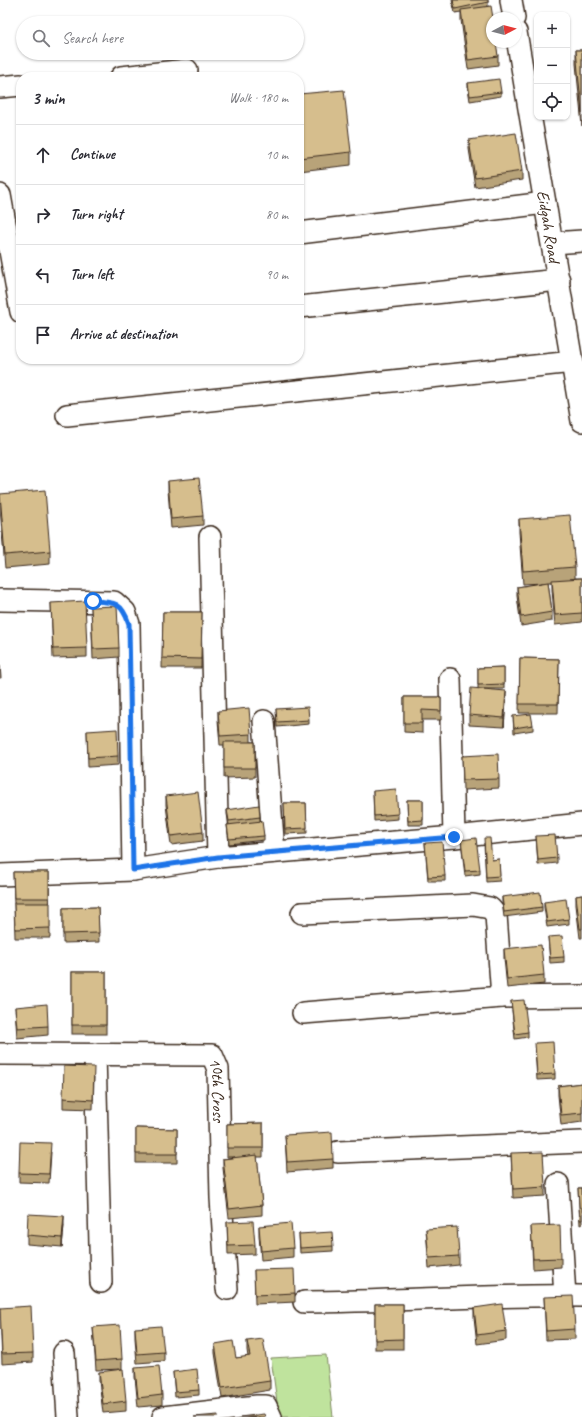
<!DOCTYPE html>
<html lang="en">
<head>
<meta charset="utf-8">
<style>
	body { margin:0; font-family:Caveat,sans-serif; background:#f2f2f3; color:#2b2b33 }
	.controls { position:absolute; right:12px; top:12px; display:grid; overflow:hidden; border-radius:8px; box-shadow:0 1px 3px #0004 }
	.controls button { width:36px; height:36px; display:grid; place-items:center; padding:0; border:0; border-bottom:1px solid #e1e1e2; background:#fff; color:#2b2b33; font:20px sans-serif }
	.compass { position:absolute; left:486px; top:12px; width:36px; height:36px; border-radius:50%; background:#fff; box-shadow:0 1px 3px #0004; rotate:83deg }
	.stop { position:absolute; width:12px; height:12px; margin:-9px; border:3px solid #1a73e8; border-radius:50%; background:#fff }
	.stop.end { background:#1a73e8; border-color:#fff; box-shadow:0 1px 4px #0008 }
	.list { margin:0; padding:0; list-style:none }
	h2 { display:flex; justify-content:space-between; align-items:center; height:52px; margin:0; padding:0 16px; font-size:17px }
	h2 small { font-size:13px; font-weight:400; color:#7c7c81 }
	.list li { display:grid; grid-template-columns:26px 1fr auto; gap:12px; align-items:center; box-sizing:border-box; height:60px; padding:0 16px; border-top:1px solid #e1e1e2 }
	.list b { display:block; font-size:15px; white-space:nowrap }
	.list em { font-size:13px; font-style:normal; color:#7c7c81 }
	.icon { flex:none; width:22px; height:22px; fill:none; stroke:currentColor; stroke-width:2; stroke-linecap:round; stroke-linejoin:round }
	.map { position:relative; flex:none; width:582px; height:1417px; overflow:hidden }
	.search { position:absolute; background:#fff; box-shadow:0 1px 3px #0004; left:16px; top:16px; width:288px; height:44px; display:flex; align-items:center; gap:10px; box-sizing:border-box; padding:0 14px; border-radius:22px; color:#7c7c81; font-size:15px }
	.panel { position:absolute; background:#fff; box-shadow:0 1px 3px #0004; left:16px; top:72px; width:288px; height:292px; border-radius:16px }
	.map>svg:first-child { display:block }
	.green { fill:#bfe39d; stroke:#7d865e }
	.lines { fill:none; stroke-linecap:round; stroke-linejoin:round }
	.street-casing { stroke:#3b2a1e; stroke-width:24 }
	.street { stroke:#fff; stroke-width:21 }
	.wall { fill:#b8a379; stroke:#3b2a1e }
	.shaded-wall { fill:#968563; stroke:#3b2a1e }
	.building { fill:#d6be8d; stroke:#3b2a1e }
	.route { stroke:#1a73e8; stroke-width:5 }
	.labels { text-anchor:middle; stroke-width:3; stroke-linejoin:round; paint-order:stroke }
	.street-label { font-size:17px; fill:#3b2a1e; stroke:#fff }
</style>
</head>
<body>
<div class="map">
<svg width="582" height="1417" viewBox="0 0 582 1417">
	<rect width="100%" height="100%" fill="#fff"/>
	<filter id="ink" filterUnits="userSpaceOnUse"><feTurbulence type="fractalNoise" baseFrequency=".025" numOctaves="2"/><feDisplacementMap in="SourceGraphic" scale="8" xChannelSelector="R" yChannelSelector="G"/><feConvolveMatrix kernelMatrix="1 2 1 2 8 2 1 2 1" color-interpolation-filters="sRGB"/></filter>
	<g filter="url(#ink)">
		<polygon class="green" points="326,1355 333,1417 279,1417 271,1358"/>
		<g class="lines">
			<g class="street-casing">
				<g id="street">
					<polyline points="511,0 514,18"/>
					<path id="s1" d="M516 32 582 421"/>
					<polyline points="121,77 187,70"/>
					<polyline points="0,87 21,85"/>
					<polyline points="0,195 21,312"/>
					<polyline points="299,233 545,203"/>
					<polyline points="553,243 582,241"/>
					<polyline points="299,307 559,280"/>
					<polyline points="67,415 573,362"/>
					<polyline points="210,537 218,857"/>
					<polyline points="0,600 114,602 125,612 129,624 133,870"/>
					<polyline points="450,679 454,837"/>
					<polyline points="264,721 274,852"/>
					<polyline points="0,875 133,870 218,857 454,837 582,824"/>
					<polyline points="302,913 473,905 490,908 496,915 502,997"/>
					<polyline points="303,1013 502,997 582,996"/>
					<path id="s2" d="M0 1054 212 1055 218 1069 221 1198 227 1289"/>
					<polyline points="95,1054 101,1282"/>
					<polyline points="338,1152 582,1142"/>
					<polyline points="558,1184 565,1296"/>
					<path d="M304 1302C396 1302 489 1294 582 1296"/>
					<polyline points="64,1353 68,1417"/>
					<polyline points="163,1417 257,1406 266,1406 271,1417"/>
				</g>
			</g>
			<use href="#street" class="street"/>
		</g>
		<g class="wall">
			<polygon points="452,0 488,0 488,6 498,56 498,65 468,69 461,20 461,12 455,13"/>
			<polygon points="576,50 582,50 582,126 576,64"/>
			<polygon points="468,83 501,92 501,96 470,101 468,88"/>
			<polygon points="299,94 351,152 351,165 299,171"/>
			<polygon points="469,140 522,171 522,180 475,187 469,149"/>
			<polygon points="168,481 203,516 203,525 171,528 168,490"/>
			<polygon points="0,494 50,551 50,564 5,568 0,509"/>
			<polygon points="519,519 575,567 575,578 582,578 582,622 555,625 552,590 552,582 548,582 552,612 552,621 521,626 517,596 517,587 544,583 523,584 519,532"/>
			<polygon points="51,603 87,648 87,657 53,658"/>
			<polygon points="91,607 119,648 119,657 93,659"/>
			<polygon points="163,612 202,612 201,668 162,668"/>
			<polygon points="520,658 559,659 558,713 519,713"/>
			<polygon points="504,667 504,689 484,689 506,700 504,727 469,725 469,715 478,689 478,668"/>
			<polygon points="404,697 441,697 441,720 422,720 422,733 404,732"/>
			<polygon points="276,709 309,720 309,724 277,727"/>
			<polygon points="218,711 251,734 251,742 255,742 255,777 224,778 224,745 220,745 218,720"/>
			<polygon points="513,716 533,725 533,730 514,733"/>
			<polygon points="87,731 118,756 118,765 88,767"/>
			<polygon points="462,756 499,779 499,788 463,790"/>
			<polygon points="373,791 398,814 398,819 374,821"/>
			<polygon points="166,796 203,832 203,841 171,845 166,805"/>
			<polygon points="407,800 423,800 423,825 408,825"/>
			<polygon points="284,803 306,803 307,833 285,834"/>
			<polygon points="227,810 260,817 260,821 264,836 264,840 229,844 227,825 229,825 227,814"/>
			<polygon points="536,836 557,858 557,863 538,865"/>
			<polygon points="461,840 480,870 480,874 465,876"/>
			<polygon points="425,843 445,876 445,881 428,881"/>
			<polygon points="484,843 492,860 499,859 500,881 486,882"/>
			<polygon points="13,872 49,872 50,938 15,938"/>
			<polygon points="582,895 582,938 580,938 576,905 576,896"/>
			<polygon points="502,897 542,907 542,912 504,917 502,902"/>
			<polygon points="544,902 569,919 569,924 547,927 544,907"/>
			<polygon points="98,907 99,942 63,943 63,908"/>
			<polygon points="548,937 564,957 564,962 550,963"/>
			<polygon points="504,949 544,975 544,984 507,988 504,958"/>
			<rect x="72" y="972" width="34" height="62"/>
			<polygon points="511,1001 528,1032 528,1037 515,1039"/>
			<polygon points="15,1007 48,1026 48,1035 17,1038"/>
			<polygon points="535,1048 555,1074 555,1079 537,1080"/>
			<polygon points="94,1077 93,1109 63,1108 63,1098"/>
			<polygon points="582,1083 582,1122 561,1125 558,1095 558,1086"/>
			<polygon points="263,1123 263,1157 257,1157 262,1205 262,1215 229,1218 223,1168 223,1159 235,1157 227,1157 227,1124"/>
			<polygon points="136,1128 177,1129 177,1163 136,1163"/>
			<polygon points="285,1135 333,1159 333,1168 287,1172"/>
			<polygon points="51,1152 49,1183 19,1182 19,1173"/>
			<polygon points="511,1153 545,1187 545,1196 513,1198"/>
			<polygon points="578,1188 582,1188 582,1224 580,1225"/>
			<polygon points="227,1222 255,1245 255,1254 228,1255"/>
			<polygon points="64,1225 62,1247 27,1244 27,1235"/>
			<polygon points="259,1226 293,1248 293,1257 261,1260 259,1235"/>
			<polygon points="531,1226 561,1258 561,1267 533,1269"/>
			<polygon points="426,1229 459,1256 459,1265 429,1268"/>
			<polygon points="299,1234 333,1246 333,1251 300,1253"/>
			<polygon points="254,1270 295,1293 295,1302 255,1304"/>
			<polygon points="544,1297 575,1329 575,1339 546,1340"/>
			<rect x="375" y="1304" width="28" height="45"/>
			<polygon points="0,1308 33,1353 33,1362 2,1364"/>
			<polygon points="474,1308 506,1331 506,1340 477,1344 474,1317"/>
			<polygon points="93,1327 122,1359 122,1369 96,1370"/>
			<polygon points="135,1328 164,1352 164,1361 137,1363 135,1338"/>
			<polygon points="247,1341 270,1381 270,1390 222,1398 215,1353 215,1344 236,1358 248,1357 247,1350"/>
			<polygon points="135,1368 162,1395 162,1405 138,1407 135,1377"/>
			<polygon points="99,1372 126,1401 126,1411 103,1413 99,1381"/>
			<polygon points="173,1372 199,1390 199,1395 175,1397"/>
		</g>
		<g class="shaded-wall">
			<polygon points="506,691 506,700 504,727 504,718"/>
			<polygon points="64,1216 64,1225 62,1247 62,1238"/>
		</g>
		<g class="building">
			<polygon points="453,0 488,0 488,2 455,9"/>
			<polygon points="491,6 493,18 492,18 492,42 496,42 498,56 468,60 461,10"/>
			<polygon points="576,50 582,50 582,113"/>
			<polygon points="499,79 501,92 470,96 468,83"/>
			<polygon points="344,90 351,152 299,158 299,94"/>
			<polygon points="516,133 522,171 475,178 469,140"/>
			<polygon points="199,478 203,516 171,519 168,481"/>
			<polygon points="45,490 50,551 5,555 0,494"/>
			<polygon points="570,515 575,567 523,571 519,519"/>
			<polygon points="582,578 582,613 555,615 552,580"/>
			<polygon points="548,582 552,612 521,617 517,587"/>
			<polygon points="85,601 87,648 53,649 51,603"/>
			<polygon points="117,606 119,648 93,649 91,607"/>
			<polygon points="163,612 202,612 201,659 162,658"/>
			<polygon points="520,658 559,659 558,704 519,704"/>
			<polygon points="0,665 1,678 0,678"/>
			<polygon points="504,667 504,684 478,685 478,668"/>
			<polygon points="471,688 506,691 504,718 469,715"/>
			<polygon points="404,697 441,697 441,711 422,710 422,723 404,723"/>
			<polygon points="308,707 309,720 277,722 276,709"/>
			<polygon points="249,708 251,734 220,736 218,711"/>
			<polygon points="531,714 533,725 514,728 513,716"/>
			<polygon points="117,729 118,756 88,758 87,731"/>
			<rect x="224" y="742" width="31" height="26"/>
			<polygon points="498,754 499,779 463,780 462,756"/>
			<polygon points="396,789 398,814 374,816 373,791"/>
			<polygon points="198,792 203,832 171,836 166,796"/>
			<polygon points="407,800 423,800 423,820 408,821"/>
			<polygon points="284,803 306,803 307,828 285,829"/>
			<polygon points="259,805 260,817 229,821 227,810"/>
			<polygon points="262,821 264,836 229,839 227,825"/>
			<polygon points="555,835 557,858 538,860 536,836"/>
			<polygon points="476,838 480,870 465,871 461,840"/>
			<polygon points="484,838 490,838 492,860 499,859 500,876 486,877"/>
			<polygon points="442,842 445,876 428,877 425,843"/>
			<polygon points="13,872 49,872 49,898 14,898"/>
			<polygon points="540,892 542,907 504,912 502,897"/>
			<polygon points="582,895 582,929 580,929 576,896"/>
			<polygon points="566,899 569,919 547,922 544,902"/>
			<polygon points="14,903 50,903 50,928 15,929"/>
			<polygon points="98,907 99,933 63,934 63,908"/>
			<polygon points="562,936 564,957 550,958 548,937"/>
			<polygon points="541,945 544,975 507,979 504,949"/>
			<rect x="72" y="972" width="34" height="53"/>
			<polygon points="524,1000 528,1032 515,1034 511,1001"/>
			<polygon points="47,1004 48,1026 17,1028 15,1007"/>
			<polygon points="553,1042 555,1074 537,1075 535,1043"/>
			<polygon points="64,1066 94,1067 93,1100 63,1098"/>
			<polygon points="582,1083 582,1113 561,1115 558,1086"/>
			<polygon points="263,1123 263,1148 227,1148 227,1124"/>
			<polygon points="136,1128 177,1129 177,1154 136,1154"/>
			<polygon points="332,1132 333,1159 287,1162 285,1135"/>
			<polygon points="20,1142 51,1143 49,1174 19,1173"/>
			<polygon points="543,1152 545,1187 513,1189 511,1153"/>
			<polygon points="257,1155 262,1205 229,1209 223,1159"/>
			<polygon points="578,1188 582,1188 582,1220 580,1220"/>
			<polygon points="28,1214 64,1216 62,1238 27,1235"/>
			<polygon points="253,1221 255,1245 228,1246 227,1222"/>
			<polygon points="291,1223 293,1248 261,1251 259,1226"/>
			<polygon points="560,1225 561,1258 533,1259 531,1226"/>
			<polygon points="457,1227 459,1256 429,1258 426,1229"/>
			<polygon points="332,1232 333,1246 300,1248 299,1234"/>
			<polygon points="294,1269 295,1293 255,1295 254,1270"/>
			<polygon points="573,1296 575,1329 546,1331 544,1297"/>
			<polygon points="375,1304 403,1304 403,1339 375,1340"/>
			<polygon points="502,1304 506,1331 477,1335 474,1308"/>
			<polygon points="31,1306 33,1353 2,1354 0,1308"/>
			<polygon points="120,1325 122,1359 96,1361 93,1327"/>
			<polygon points="161,1326 164,1352 137,1354 135,1328"/>
			<polygon points="263,1339 270,1381 222,1388 215,1344 233,1341 236,1358 250,1356 247,1341"/>
			<polygon points="159,1366 162,1395 138,1398 135,1368"/>
			<polygon points="123,1369 126,1401 103,1404 99,1372"/>
			<polygon points="197,1369 199,1390 175,1392 173,1372"/>
			<polygon points="264,1414 265,1417 240,1417"/>
			<polygon points="218,1415 218,1417 194,1417"/>
		</g>
	</g>
	<g class="lines" filter="url(#ink)">
		<path class="route" d="M93 601C114 602 122 602 129 624L133 870 218 857 454 837"/>
	</g>
	<g class="labels">
		<g class="street-label">
			<text dy="6" stroke="none"><textPath href="#s1" startOffset="197">Eidgah Road</textPath></text>
			<text dy="6" stroke="none"><textPath href="#s2" startOffset="248">10th Cross</textPath></text>
		</g>
	</g>
</svg>
<div class="controls">
<button>+</button>
<button>−</button>
<button><svg class="icon" aria-label="locate" viewBox="0 0 24 24"><circle cx="12" cy="12" r="6"/><path d="M12 2v4M12 18v4M2 12h4M18 12h4"/></svg></button>
</div>
<svg class="compass" viewBox="-18 -18 36 36"><path d="M0-13l5 13h-10z" fill="#e53935"/><path d="M0 13l5-13h-10z" fill="#7c7c81"/></svg>
<div class="stop" style="left:93px;top:601px"></div>
<div class="stop end" style="left:454px;top:837px"></div>
<div class="search"><svg class="icon" aria-label="search" viewBox="0 0 24 24"><circle cx="10" cy="10" r="6"/><path d="M15 15l6 6"/></svg>Search here</div>
<section class="panel">
<h2>3 min<small>Walk · 180 m</small></h2>
<ul class="list">
<li><svg class="icon" aria-label="ahead" viewBox="0 0 24 24"><path d="M12 20V5M6 11l6-6 6 6"/></svg><div><b>Continue</b></div><em>10 m</em></li>
<li><svg class="icon" aria-label="right" viewBox="0 0 24 24"><path d="M7 20v-9h11M14 6l5 5-5 5"/></svg><div><b>Turn right</b></div><em>80 m</em></li>
<li><svg class="icon" aria-label="left" viewBox="0 0 24 24"><path d="M17 20v-9H6M10 6l-5 5 5 5"/></svg><div><b>Turn left</b></div><em>90 m</em></li>
<li><svg class="icon" aria-label="arrive" viewBox="0 0 24 24"><path d="M6 21V4h12l-3 4 3 4H6"/></svg><div><b>Arrive at destination</b></div></li>
</ul>
</section>
</div>
</body>
</html>
